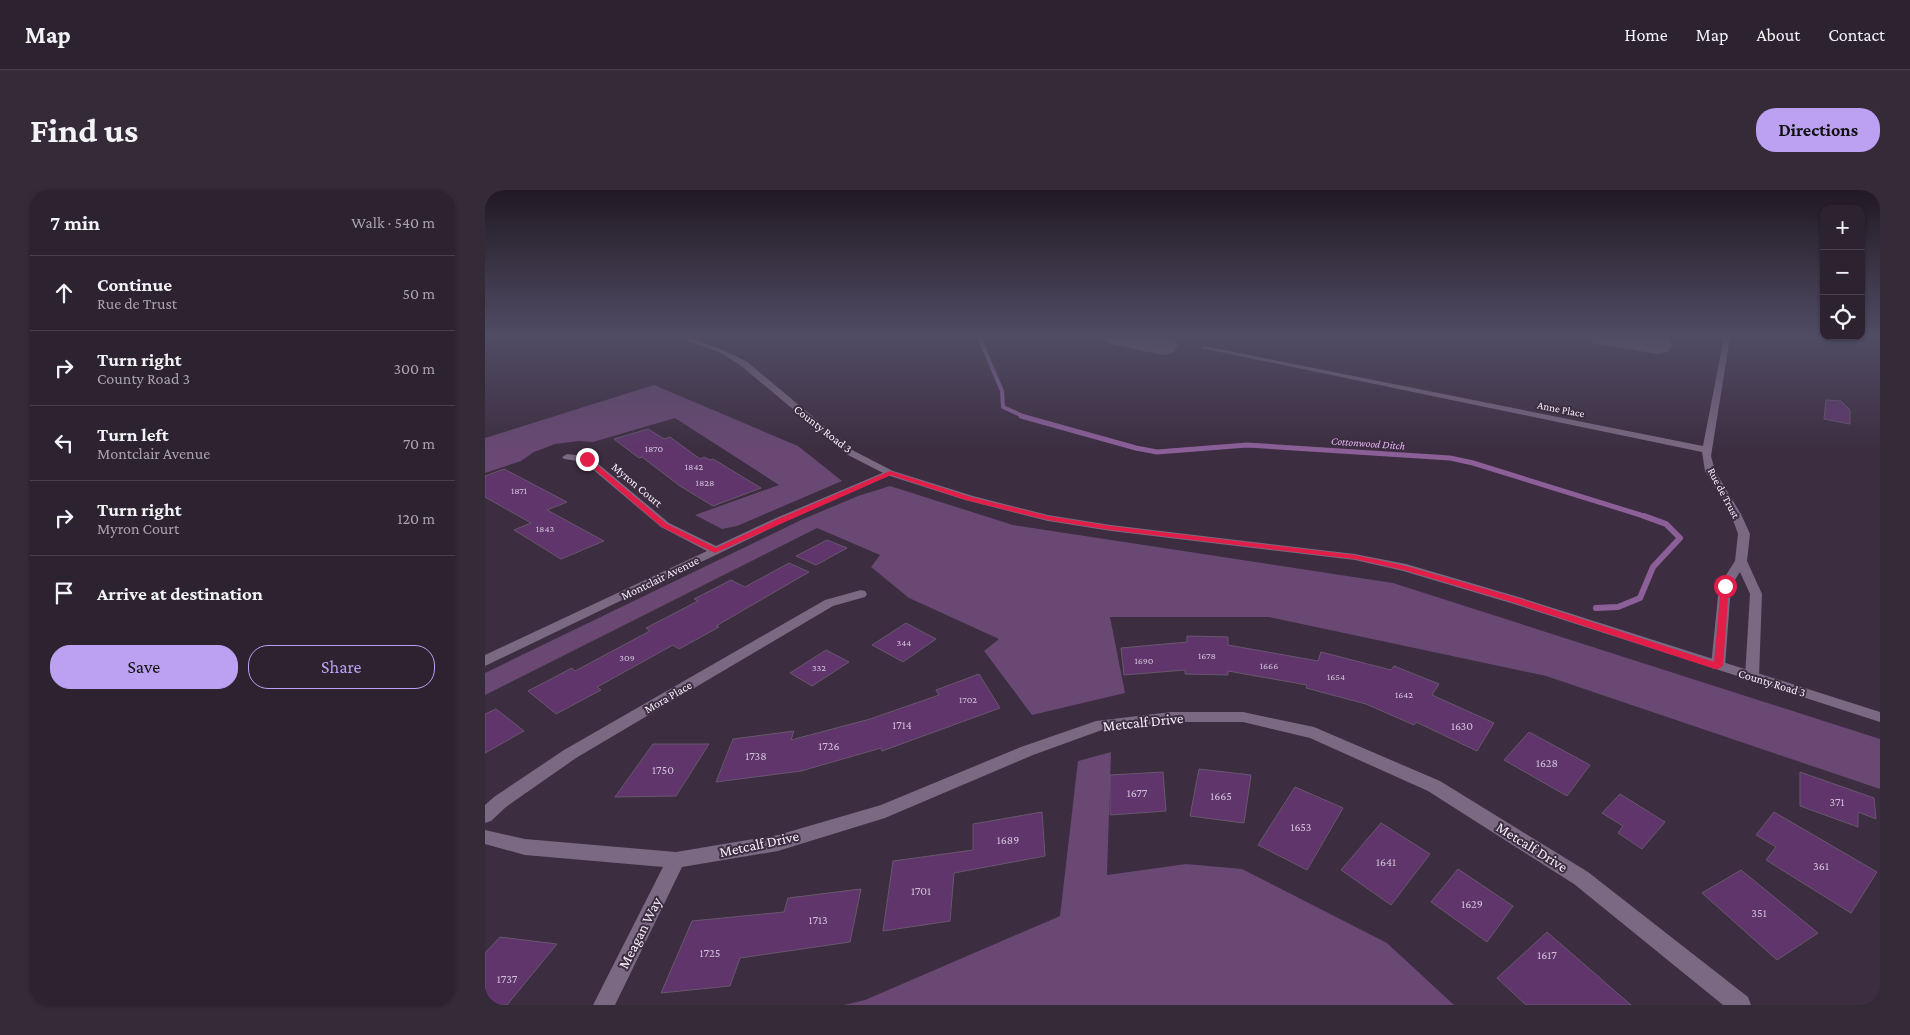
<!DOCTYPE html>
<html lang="en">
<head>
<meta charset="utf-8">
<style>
	body { margin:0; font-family:"Crimson Pro",serif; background:#352a38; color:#f1f3f6 }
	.controls { position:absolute; right:15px; top:15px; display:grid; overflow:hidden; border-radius:10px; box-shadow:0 1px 4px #0004 }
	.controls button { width:45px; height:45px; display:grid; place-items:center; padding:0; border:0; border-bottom:1px solid #483f4c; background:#2d2230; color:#f1f3f6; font:25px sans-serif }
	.stop { position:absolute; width:15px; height:15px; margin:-11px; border:4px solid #e11d48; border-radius:50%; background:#fff }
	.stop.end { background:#e11d48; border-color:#fff; box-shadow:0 1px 5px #0008 }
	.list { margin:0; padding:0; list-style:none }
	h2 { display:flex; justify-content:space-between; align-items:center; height:65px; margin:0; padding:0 20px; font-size:21px }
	h2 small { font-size:16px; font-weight:400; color:#a7a4ab }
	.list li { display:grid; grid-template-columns:32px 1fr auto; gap:15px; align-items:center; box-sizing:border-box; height:75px; padding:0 20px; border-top:1px solid #483f4c }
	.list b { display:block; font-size:19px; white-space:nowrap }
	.list p { margin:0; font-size:16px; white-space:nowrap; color:#a7a4ab }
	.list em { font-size:16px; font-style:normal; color:#a7a4ab }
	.actions { display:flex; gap:10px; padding:15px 20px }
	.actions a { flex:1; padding:11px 0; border:1px solid #bca0f2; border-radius:20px; text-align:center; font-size:18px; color:#bca0f2 }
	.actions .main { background:#bca0f2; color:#111 }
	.icon { flex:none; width:28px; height:28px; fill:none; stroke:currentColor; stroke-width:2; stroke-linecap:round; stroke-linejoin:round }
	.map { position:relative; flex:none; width:1395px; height:815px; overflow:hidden; border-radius:20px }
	header { display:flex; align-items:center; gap:30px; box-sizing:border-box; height:70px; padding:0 25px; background:#2d2230; border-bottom:1px solid #483f4c }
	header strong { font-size:24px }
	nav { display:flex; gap:28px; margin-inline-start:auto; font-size:18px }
	.intro { display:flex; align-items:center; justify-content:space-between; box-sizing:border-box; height:120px; padding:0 30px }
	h1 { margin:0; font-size:35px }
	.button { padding:12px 22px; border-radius:20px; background:#bca0f2; color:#111; font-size:18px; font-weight:700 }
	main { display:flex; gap:30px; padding:0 30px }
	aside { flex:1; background:#2d2230; border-radius:20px; box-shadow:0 1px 4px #0004 }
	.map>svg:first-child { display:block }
	.green { fill:#694873 }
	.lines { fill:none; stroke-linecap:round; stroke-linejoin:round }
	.stream-far2 { stroke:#8c5f99; stroke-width:4 }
	.stream-far1 { stroke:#8c5f99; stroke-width:5 }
	.stream { stroke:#8c5f99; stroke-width:6 }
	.taxiway { fill:#6e6071; fill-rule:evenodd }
	.building { fill:#5f356c; stroke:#68576d }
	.minor { fill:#7b6882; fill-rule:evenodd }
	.tertiary { fill:#7b6882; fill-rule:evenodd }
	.route { fill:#e11d48 }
	.labels { text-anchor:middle; stroke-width:4; stroke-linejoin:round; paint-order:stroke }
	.number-label { font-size:10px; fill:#d2c0d8 }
	.far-street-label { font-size:11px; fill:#f9effc; stroke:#3c2d40 }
	.far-water-label { font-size:11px; font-style:italic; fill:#e5b2f5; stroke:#3c2d40 }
	.street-label { font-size:12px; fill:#f9effc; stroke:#3c2d40 }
	.near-number-label { font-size:12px; fill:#d2c0d8 }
	.near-street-label { font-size:15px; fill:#f9effc; stroke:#3c2d40 }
</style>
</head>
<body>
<header>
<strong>Map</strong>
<nav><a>Home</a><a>Map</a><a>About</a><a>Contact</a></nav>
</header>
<div class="intro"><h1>Find us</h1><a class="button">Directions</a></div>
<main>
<aside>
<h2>7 min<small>Walk · 540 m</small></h2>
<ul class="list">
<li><svg class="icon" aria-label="ahead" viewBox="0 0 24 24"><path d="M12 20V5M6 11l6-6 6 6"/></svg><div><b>Continue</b><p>Rue de Trust</p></div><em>50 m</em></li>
<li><svg class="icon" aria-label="right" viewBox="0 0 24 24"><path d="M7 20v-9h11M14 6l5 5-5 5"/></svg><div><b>Turn right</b><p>County Road 3</p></div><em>300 m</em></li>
<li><svg class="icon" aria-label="left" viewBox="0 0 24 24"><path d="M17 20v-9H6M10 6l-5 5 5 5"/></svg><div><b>Turn left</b><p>Montclair Avenue</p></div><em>70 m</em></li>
<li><svg class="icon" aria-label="right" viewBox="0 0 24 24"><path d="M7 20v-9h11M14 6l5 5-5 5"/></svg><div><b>Turn right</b><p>Myron Court</p></div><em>120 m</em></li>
<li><svg class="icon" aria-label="arrive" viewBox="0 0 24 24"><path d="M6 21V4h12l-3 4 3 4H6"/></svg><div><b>Arrive at destination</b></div></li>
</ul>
<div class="actions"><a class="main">Save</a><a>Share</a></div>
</aside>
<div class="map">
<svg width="1395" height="815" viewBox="0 0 1395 815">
	<rect width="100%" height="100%" fill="#3c2d40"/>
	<g class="green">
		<polygon points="169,195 313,256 357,291 252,336 237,339 210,325 294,295 190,228 108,252 94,251 70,254 49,262 36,271 0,283 0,248"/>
		<polygon points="405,296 528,335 908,393 1395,549 1395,599 1061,486 784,427 625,427 640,503 547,525 499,461 514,449 424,408 386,377 395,365 332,338 0,505 0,483 316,330 373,306"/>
		<polygon points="626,562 622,685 701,674 757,679 902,753 969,815 359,815 380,810 575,726 593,571"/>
	</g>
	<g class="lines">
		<polyline class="stream-far2" points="494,147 517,201 518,217 540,227"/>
		<polyline class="stream-far1" points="536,226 651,258 672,262 762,255 965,268 988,273 1162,327"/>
		<polyline class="stream" points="1111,418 1133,417 1155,408 1168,377 1195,348 1181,334 1159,326"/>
		<g class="taxiway">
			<polygon points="617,147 677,147 688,149 693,156 688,163 677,165 621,153"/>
			<polygon points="1104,147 1176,147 1183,148 1188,155 1183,162 1172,164 1108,153"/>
		</g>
	</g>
	<g class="building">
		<polygon points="1341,210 1356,211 1365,220 1365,234 1339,229"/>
		<polygon points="163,239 179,249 185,247 215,269 219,267 225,270 228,269 276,298 228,316 195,296 157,267 154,268 129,249"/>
		<polygon points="19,279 82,312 62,320 119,351 76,369 29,340 46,333 0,307 0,286"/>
		<polygon points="342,350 362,358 331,375 311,366"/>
		<polygon points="304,373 324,382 231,436 234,437 194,459 188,455 112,497 116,500 71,524 43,501 87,478 90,481 165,441 161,438 213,411 209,409 246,390 260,397"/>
		<polygon points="421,433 451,449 418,472 387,455"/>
		<polygon points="702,446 743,447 743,455 833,471 836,462 906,480 909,476 954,494 947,505 1009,533 992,561 931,532 929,535 881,514 821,498 822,495 743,481 743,485 700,484 700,480 639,485 636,458 702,452"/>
		<polygon points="341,460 364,472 327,496 305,483"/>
		<polygon points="494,484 515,518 397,561 396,558 316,581 231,592 248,549 309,541 306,550 385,529 454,505 451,500"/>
		<polygon points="11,519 39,541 0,563 0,524"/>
		<polygon points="1044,542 1105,575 1082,606 1019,570"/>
		<polygon points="168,554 224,554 191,606 130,607"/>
		<polygon points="714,579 766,585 759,633 705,626"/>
		<polygon points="678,582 681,621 625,625 625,585"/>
		<polygon points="1315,582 1389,608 1391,629 1373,622 1373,637 1315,616"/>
		<polygon points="810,597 858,618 822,680 773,655"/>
		<polygon points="1135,604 1180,632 1157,659 1133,643 1138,636 1117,623"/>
		<polygon points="557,622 560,666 469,683 465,731 398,741 408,671 488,660 488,634"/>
		<polygon points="1289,622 1392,682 1366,723 1281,670 1291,657 1271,645"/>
		<polygon points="896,633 945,664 906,715 856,680"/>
		<polygon points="973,679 1028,716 1002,752 946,712"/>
		<polygon points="1256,680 1272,693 1333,743 1292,770 1217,703"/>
		<polygon points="376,699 365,752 255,768 245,796 176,803 207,731 299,722 303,708"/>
		<polygon points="1062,742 1146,815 1041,815 1012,788"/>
		<polygon points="15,747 72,754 22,815 0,815 0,763"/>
	</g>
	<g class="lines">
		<g class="minor">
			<polygon points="1239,147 1245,147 1226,266 1230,281 1256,324 1265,344 1262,371 1277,404 1274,487 1272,490 1262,490 1260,487 1265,404 1255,382 1246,396 1240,476 1238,479 1228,479 1226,476 1234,396 1250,371 1253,344 1246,324 1220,281 1217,262 716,158 719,156 1218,256"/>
			<polygon points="82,264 105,267 184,333 231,356 291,328 402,281 405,280 410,283 299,332 0,476 0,465 222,361 176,337 99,272 79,269 77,267"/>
			<polygon points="376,400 380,401 382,404 380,407 348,416 91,568 21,617 6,631 0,633 0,615 9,607 79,560 340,410"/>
			<polygon points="686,522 758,522 829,537 955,591 1103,682 1263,807 1266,815 1238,815 1089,694 943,601 825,548 758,532 686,532 617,540 548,565 400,628 293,661 197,677 130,815 108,815 178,677 40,665 0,654 0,640 40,649 191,662 293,645 396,615 536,557 611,531"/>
		</g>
		<polygon class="tertiary" points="191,147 200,147 238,160 261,171 369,261 408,281 488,306 563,325 626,335 870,364 921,374 1037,408 1395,522 1395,532 1029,414 918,381 870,370 626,341 563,331 480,310 402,285 363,265 255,175 234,162"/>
	</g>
	<linearGradient id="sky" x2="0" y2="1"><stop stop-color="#211923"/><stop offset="0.56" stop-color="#504c64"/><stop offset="1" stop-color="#504c64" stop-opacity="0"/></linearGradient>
	<rect width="1395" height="261" fill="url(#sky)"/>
	<polygon class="route" points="100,268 104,268 182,334 231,358 293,329 405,281 486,307 563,326 626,336 870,365 921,376 1036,409 1229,472 1236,396 1240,393 1244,396 1238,476 1233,479 1230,479 1030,413 919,380 870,369 626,340 563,330 481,310 406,285 230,363 177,337 100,271"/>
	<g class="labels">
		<g class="number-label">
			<text x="169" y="262">1870</text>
			<text x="209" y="280">1842</text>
			<text x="220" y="296">1828</text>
			<text x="34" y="304">1871</text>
			<text x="60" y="342">1843</text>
			<text x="419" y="456">344</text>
			<text x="722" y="469">1678</text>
			<text x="142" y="471">309</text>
			<text x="659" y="474">1690</text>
			<text x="784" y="479">1666</text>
			<text x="334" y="481">332</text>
			<text x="851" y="490">1654</text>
			<text x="919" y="508">1642</text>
			<text x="483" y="513">1702</text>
		</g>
		<g class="far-street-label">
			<text transform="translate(1076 219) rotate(11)" y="4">Anne Place</text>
			<text transform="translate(1239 303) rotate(62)" y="4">Rue de Trust</text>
		</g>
		<g class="far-water-label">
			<text transform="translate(883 253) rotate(4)" y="4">Cottonwood Ditch</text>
		</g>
		<g class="street-label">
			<text transform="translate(338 239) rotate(38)" y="4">County Road 3</text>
			<text transform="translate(152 295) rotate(40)" y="4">Myron Court</text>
			<text transform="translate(175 388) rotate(-26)" y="4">Montclair Avenue</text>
			<text transform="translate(1287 493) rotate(17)" y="4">County Road 3</text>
			<text transform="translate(183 507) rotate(-30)" y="4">Mora Place</text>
		</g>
		<g class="near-number-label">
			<text x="417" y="539">1714</text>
			<text x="977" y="540">1630</text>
			<text x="344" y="560">1726</text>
			<text x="271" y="570">1738</text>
			<text x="1062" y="577">1628</text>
			<text x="178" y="584">1750</text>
			<text x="652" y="607">1677</text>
			<text x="736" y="610">1665</text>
			<text x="1352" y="616">371</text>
			<text x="816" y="641">1653</text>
			<text x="523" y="654">1689</text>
			<text x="901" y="676">1641</text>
			<text x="1336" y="680">361</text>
			<text x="436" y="705">1701</text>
			<text x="987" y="718">1629</text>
			<text x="1274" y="727">351</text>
			<text x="333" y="734">1713</text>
			<text x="225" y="767">1725</text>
			<text x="1062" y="769">1617</text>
			<text x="22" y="793">1737</text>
		</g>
		<g class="near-street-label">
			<text transform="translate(658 532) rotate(-6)" y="5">Metcalf Drive</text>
			<text transform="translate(274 654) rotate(-12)" y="5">Metcalf Drive</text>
			<text transform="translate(1047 657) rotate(32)" y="5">Metcalf Drive</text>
			<text transform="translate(155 743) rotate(-63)" y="5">Meagan Way</text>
		</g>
	</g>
</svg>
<div class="controls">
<button>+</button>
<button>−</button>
<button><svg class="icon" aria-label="locate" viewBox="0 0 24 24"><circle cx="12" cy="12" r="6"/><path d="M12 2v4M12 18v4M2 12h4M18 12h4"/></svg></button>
</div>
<div class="stop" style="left:1240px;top:396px"></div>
<div class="stop end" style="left:102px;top:269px"></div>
</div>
</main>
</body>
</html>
